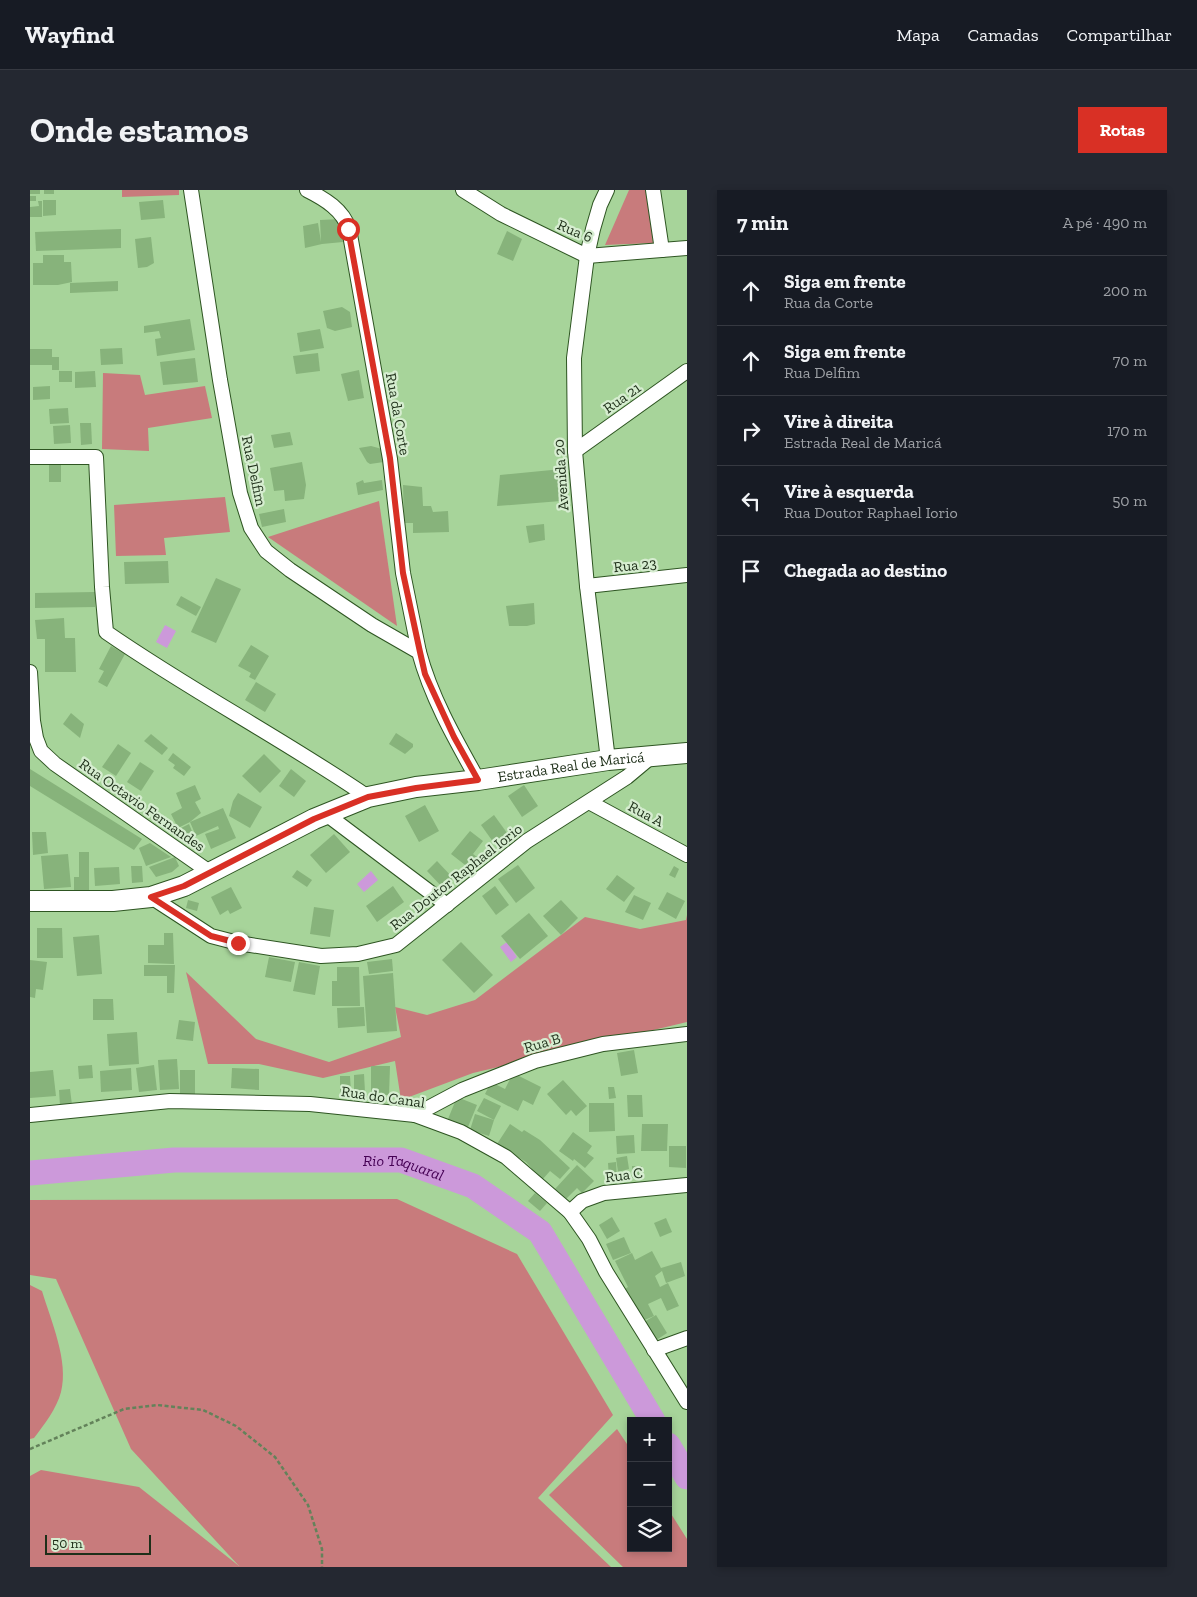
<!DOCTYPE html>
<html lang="pt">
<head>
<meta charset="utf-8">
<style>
	body { margin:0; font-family:"Zilla Slab",serif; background:#242831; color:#f1f3f6 }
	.controls { position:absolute; right:15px; bottom:15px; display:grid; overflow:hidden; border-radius:0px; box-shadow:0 2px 8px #0003 }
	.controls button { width:45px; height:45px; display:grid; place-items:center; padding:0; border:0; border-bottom:1px solid #363941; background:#171b24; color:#f1f3f6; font:25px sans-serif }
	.scale { position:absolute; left:15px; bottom:12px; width:106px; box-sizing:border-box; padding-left:5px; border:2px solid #1e2f19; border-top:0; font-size:14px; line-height:18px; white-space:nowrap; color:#1e2f19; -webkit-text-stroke:4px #d6edd0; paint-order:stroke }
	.stop { position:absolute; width:15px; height:15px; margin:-11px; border:4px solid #d93025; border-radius:50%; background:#fff }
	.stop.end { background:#d93025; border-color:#fff; box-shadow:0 1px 5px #0008 }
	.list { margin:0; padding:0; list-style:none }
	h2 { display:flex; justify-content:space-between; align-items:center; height:65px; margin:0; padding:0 20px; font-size:21px }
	h2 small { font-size:16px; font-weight:400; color:#9ea1a6 }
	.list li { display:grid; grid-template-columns:32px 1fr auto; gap:15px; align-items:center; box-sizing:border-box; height:70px; padding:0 20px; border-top:1px solid #363941 }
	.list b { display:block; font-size:19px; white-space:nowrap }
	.list p { margin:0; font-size:16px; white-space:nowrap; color:#9ea1a6 }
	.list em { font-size:16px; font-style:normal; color:#9ea1a6 }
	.icon { flex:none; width:28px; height:28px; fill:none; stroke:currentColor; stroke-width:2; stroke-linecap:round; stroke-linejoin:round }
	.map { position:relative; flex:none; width:657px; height:1377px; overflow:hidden; border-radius:0px }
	header { display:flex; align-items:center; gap:30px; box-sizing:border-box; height:70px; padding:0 25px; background:#171b24; border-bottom:1px solid #363941 }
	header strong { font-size:24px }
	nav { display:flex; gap:28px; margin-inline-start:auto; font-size:18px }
	.intro { display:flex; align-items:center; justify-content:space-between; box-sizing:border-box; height:120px; padding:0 30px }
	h1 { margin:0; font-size:35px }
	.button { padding:12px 22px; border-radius:0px; background:#d93025; color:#fff; font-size:18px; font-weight:700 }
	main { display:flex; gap:30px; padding:0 30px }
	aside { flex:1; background:#171b24; border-radius:0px; box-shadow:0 2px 8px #0003 }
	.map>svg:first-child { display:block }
	.green { fill:#c87b7c }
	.water { fill:#cc99da }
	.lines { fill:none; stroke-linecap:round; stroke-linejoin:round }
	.river { stroke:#cc99da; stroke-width:25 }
	.building { fill:#87b37b }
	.street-casing { stroke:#2e5522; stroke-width:16 }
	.secondary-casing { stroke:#2e5522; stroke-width:22 }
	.path { stroke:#63825a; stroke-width:2.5; stroke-dasharray:4 2.5; stroke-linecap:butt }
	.street { stroke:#fff; stroke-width:14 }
	.secondary { stroke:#fff; stroke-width:20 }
	.route { stroke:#d93025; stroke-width:6 }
	.labels { text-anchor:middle; stroke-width:4.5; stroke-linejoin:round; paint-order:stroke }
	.street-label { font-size:15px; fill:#1e2f19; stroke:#d6edd0 }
	.water-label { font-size:16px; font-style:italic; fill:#450154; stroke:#d6edd0 }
</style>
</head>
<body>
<header>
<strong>Wayfind</strong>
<nav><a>Mapa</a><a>Camadas</a><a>Compartilhar</a></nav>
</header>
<div class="intro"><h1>Onde estamos</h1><a class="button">Rotas</a></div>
<main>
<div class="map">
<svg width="657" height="1377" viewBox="0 0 657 1377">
	<rect width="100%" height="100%" fill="#a7d49a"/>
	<g class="green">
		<polygon points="92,0 149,0 149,5 92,7"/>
		<polygon points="599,0 617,0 623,53 575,55"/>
		<polygon points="73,183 110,185 115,205 175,196 182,228 118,238 119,261 72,259"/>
		<polygon points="195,307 200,342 134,348 136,365 86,366 84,315"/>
		<polygon points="349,311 367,436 238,347"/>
		<polygon points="657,725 657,832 443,883 371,910 365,871 293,888 229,874 178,874 156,782 226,849 299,872 371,847 365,817 397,825 445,810 555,727 610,739 656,730"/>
		<polygon points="367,1009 487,1064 583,1225 508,1308 581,1377 0,1377 0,1286 11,1280 109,1297 209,1376 101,1259 26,1089 0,1085 0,1010"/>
		<path d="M0 1095 12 1101C21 1131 39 1171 31 1202 27 1218 14 1235 4 1248L0 1249Z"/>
		<polygon points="587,1239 601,1260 601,1358 638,1358 638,1319 657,1349 657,1377 593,1377 519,1305"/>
	</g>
	<g class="water">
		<polygon points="135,435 146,441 137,458 126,452"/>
		<polygon points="341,681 348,690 334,702 327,694"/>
		<polygon points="477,752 487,767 481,772 470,757"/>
	</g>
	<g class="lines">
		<g class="river">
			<path id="s1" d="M0 983 144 970H371L443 996 510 1042 623 1231"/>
			<polyline points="638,1255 657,1287"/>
		</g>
	</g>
	<g class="building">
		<rect x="0" y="0" width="10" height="4"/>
		<rect x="14" y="0" width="10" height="4"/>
		<rect x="0" y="6" width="6" height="5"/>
		<polygon points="13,10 26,10 26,25 13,26"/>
		<polygon points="133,10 135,28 111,30 109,12"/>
		<polygon points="8,11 12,11 12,27 0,27 0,17 9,16"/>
		<polygon points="311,29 313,52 292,54 275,58 273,36 288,33 291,52 290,30"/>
		<polygon points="91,39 91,58 6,61 5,42"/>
		<polygon points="477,41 492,49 483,71 467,64"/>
		<polygon points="121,47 124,73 117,77 108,78 105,49"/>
		<polygon points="13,65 34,65 34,72 41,72 42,92 28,95 3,95 3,73 13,73"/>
		<polygon points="88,91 88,101 40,103 40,93"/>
		<polygon points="312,117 320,122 322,137 305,141 297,138 293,121"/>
		<polygon points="160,129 165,160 127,166 125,149 131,148 129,141 114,143 114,136"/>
		<polygon points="290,139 294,158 270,162 267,143"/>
		<polygon points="92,158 93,174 71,175 70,159"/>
		<polygon points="0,159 22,159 22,167 29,167 29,180 22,180 22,175 0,175"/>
		<polygon points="288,163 290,181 266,184 263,166"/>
		<polygon points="165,168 168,192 133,195 130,172"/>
		<polygon points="329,180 334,208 318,211 311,184"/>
		<rect x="29" y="181" width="13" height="11"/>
		<polygon points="65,181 66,197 45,198 45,182"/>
		<polygon points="20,196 20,209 3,210 3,197"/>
		<polygon points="38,218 39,233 20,234 19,219"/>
		<polygon points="50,233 61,233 62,254 51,255"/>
		<polygon points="40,235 41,253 24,254 23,236"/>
		<polygon points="260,242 263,255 244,258 241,245"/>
		<polygon points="341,256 352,259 354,272 340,274 337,272 329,258"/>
		<polygon points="272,272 276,295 274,309 255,311 254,300 244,301 240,278"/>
		<rect x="19" y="273" width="12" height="19"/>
		<polygon points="532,279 531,311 467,316 470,285"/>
		<polygon points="333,290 334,293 352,290 353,300 328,305 326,293"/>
		<polygon points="373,295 392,297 393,316 401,316 403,322 418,321 419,342 383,343 383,333 374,333"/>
		<polygon points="254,319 256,332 232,337 229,324"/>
		<polygon points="514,334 515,350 499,353 496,336"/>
		<polygon points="138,371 139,393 95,394 94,372"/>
		<polygon points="186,388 211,399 186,453 161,442"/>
		<polygon points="65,402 65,417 5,418 5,403"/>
		<polygon points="151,406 171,417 166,426 146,415"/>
		<polygon points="504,413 505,434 497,436 479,436 476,416"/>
		<polygon points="34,428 35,448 45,448 46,482 15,482 15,449 7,449 5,430"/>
		<polygon points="221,455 239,466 225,490 219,487 221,483 208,476"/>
		<polygon points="81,456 95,464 77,497 68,492 74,481 69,479"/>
		<polygon points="226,492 246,504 235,522 215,510"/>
		<polygon points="41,523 54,534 50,548 33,534"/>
		<polygon points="366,543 383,554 383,557 375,564 359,554"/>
		<polygon points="121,544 138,558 132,565 114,551"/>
		<polygon points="88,554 101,563 86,586 72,577"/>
		<polygon points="143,563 161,577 154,586 143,578 145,575 138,570"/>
		<polygon points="234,564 251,581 230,603 212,586"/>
		<polygon points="110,572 124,581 111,601 97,592"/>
		<polygon points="0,579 112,649 104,660 0,596"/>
		<polygon points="261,579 276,591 264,607 249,596"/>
		<polygon points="165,595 171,609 165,612 171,623 160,632 148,638 141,624 152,618 146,603"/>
		<polygon points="494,595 508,616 492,627 478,606"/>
		<polygon points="208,603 232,617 220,638 199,626 203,611"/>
		<polygon points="395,615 409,641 389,652 375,626"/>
		<polygon points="193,618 206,648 181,659 175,644 189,639 188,636 166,646 160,632"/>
		<polygon points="464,625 480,647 466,656 451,635"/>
		<polygon points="159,634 164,646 156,650 151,638"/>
		<polygon points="440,641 453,651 443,664 447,667 439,678 421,664"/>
		<polygon points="2,642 16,642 18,663 3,665"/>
		<polygon points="304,644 320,662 296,683 280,665"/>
		<polygon points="120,653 141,667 116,676 109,658"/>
		<polygon points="49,662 59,662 59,701 44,701 44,687 49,687"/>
		<polygon points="38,664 41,697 14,699 11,666"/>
		<polygon points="145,667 149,676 142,682 126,687 119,677"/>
		<polygon points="407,671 423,688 413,698 397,681"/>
		<polygon points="488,675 505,698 486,713 468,689"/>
		<polygon points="101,676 112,676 113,692 102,693"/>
		<polygon points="644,676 649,679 645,688 639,685"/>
		<polygon points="89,677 90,694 65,696 64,678"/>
		<polygon points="267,680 282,690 277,697 262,687"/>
		<polygon points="587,685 605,698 594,712 576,699"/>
		<polygon points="363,696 374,712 347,732 336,716"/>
		<polygon points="465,696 479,715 466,725 452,706"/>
		<polygon points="201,697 212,718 200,724 198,720 190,725 181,707"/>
		<polygon points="637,702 655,711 646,729 628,719"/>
		<polygon points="604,705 621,713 613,730 595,722"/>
		<polygon points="158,710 169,713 167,721 156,718"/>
		<polygon points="531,710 548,728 531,745 513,726"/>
		<polygon points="284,717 304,720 300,747 280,744"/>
		<polygon points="499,723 518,746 490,769 471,746"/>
		<polygon points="7,738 32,738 33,768 7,768"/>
		<polygon points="134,743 143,743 144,774 118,773 118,755 134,755"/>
		<polygon points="69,745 72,784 47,786 43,747"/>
		<polygon points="431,752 463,785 444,803 412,770"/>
		<polygon points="239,767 265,772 261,792 235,787"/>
		<polygon points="362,769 363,781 339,784 337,772"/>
		<polygon points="0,770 17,772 13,800 6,799 5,808 0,807"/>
		<polygon points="269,772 290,776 285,805 263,801"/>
		<polygon points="114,775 145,775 144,803 137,803 137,786 114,786"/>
		<polygon points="307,777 329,777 330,816 302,816 302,791 307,791"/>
		<polygon points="363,783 367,841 337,843 333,786"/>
		<polygon points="63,809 83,809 84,830 63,830"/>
		<polygon points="334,817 335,836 308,838 307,818"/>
		<polygon points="149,830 165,832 163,851 146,849"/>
		<polygon points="107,842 109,874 79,876 77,844"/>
		<polygon points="604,860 608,883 591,886 587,863"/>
		<polygon points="147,869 149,899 130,900 128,870"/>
		<polygon points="62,875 63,888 49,889 48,876"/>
		<polygon points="124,875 127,900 109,902 106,878"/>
		<polygon points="341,876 360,876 359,905 341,905"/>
		<polygon points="101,878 102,900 71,902 70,881"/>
		<polygon points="202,878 229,879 229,900 201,898"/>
		<polygon points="23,880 26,906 0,908 0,882"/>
		<rect x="150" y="880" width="15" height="25"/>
		<polygon points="483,883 511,897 503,915 493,910 488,921 455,904 461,892 475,899"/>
		<polygon points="334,884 335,902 324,902 324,885"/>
		<polygon points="310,886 320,886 321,902 310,902"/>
		<polygon points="533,890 557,916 546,926 541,920 536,925 517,904"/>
		<polygon points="578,897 584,897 586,908 579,909"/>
		<polygon points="40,899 42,915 30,916 29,900"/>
		<polygon points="597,905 612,905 613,927 598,927"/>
		<polygon points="427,907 447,915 438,937 418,929"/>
		<polygon points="454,908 471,916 464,930 447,921"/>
		<polygon points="559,913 584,913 585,941 559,942"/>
		<polygon points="445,924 464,930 459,946 440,940"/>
		<polygon points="480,934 492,942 494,940 510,950 540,978 530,989 520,981 512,990 496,972 467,954"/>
		<polygon points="612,934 638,934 637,961 611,961"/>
		<polygon points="543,942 562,956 557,963 564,968 555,978 544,969 543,971 529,961"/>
		<polygon points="604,945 605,963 587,964 586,946"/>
		<polygon points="639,956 656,956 656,978 639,977"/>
		<polygon points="597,966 599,979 588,982 586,968"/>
		<polygon points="586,972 587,989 579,990 578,973"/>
		<polygon points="547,975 564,991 552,1003 547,998 536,1009 525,999"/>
		<polygon points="602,976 612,976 613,988 602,988"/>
		<polygon points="505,1003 517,1013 510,1021 498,1011"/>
		<polygon points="582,1027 590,1041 577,1049 569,1035"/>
		<polygon points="636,1028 642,1042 630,1047 624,1033"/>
		<polygon points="594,1047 601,1063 583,1070 576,1054"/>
		<polygon points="622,1061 631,1078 651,1072 655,1086 636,1093 632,1081 625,1086 630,1097 638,1093 649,1116 637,1121 631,1108 618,1114 624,1126 610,1132 595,1099 598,1097 585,1071 602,1063 605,1070"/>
		<polygon points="626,1125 637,1143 625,1151 614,1132"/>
	</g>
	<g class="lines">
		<g class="street-casing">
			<g id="street">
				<path d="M161 0 190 190 210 303 221 338 236 361 260 380 342 435 389 462C401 507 425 549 448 590"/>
				<path d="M277 0C295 9 313 20 319 39L360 269 373 383 389 462"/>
				<polyline points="433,0 471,24 557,66 657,58"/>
				<polyline points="577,0 570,15 563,39 557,66 544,168 545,261 557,396 578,570"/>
				<polyline points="623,0 632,60"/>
				<polyline points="545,261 657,181"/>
				<path d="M0 267H66L72 397 76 442C161 501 253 549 338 607"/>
				<polyline points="557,396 657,385"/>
				<polyline points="0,482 3,531 6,548 11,561 25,574 181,683"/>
				<polyline points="559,612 657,665"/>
				<polyline points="296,624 417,715"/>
				<polyline points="121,707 181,746 208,753 291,766 328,764 366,755 497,651 597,587 622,566"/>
				<polyline points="0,925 140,911 280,914 385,925 431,942 476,967 540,1022 559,1049 576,1082 657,1212"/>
				<polyline points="385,925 432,900 505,871 573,854 657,844"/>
				<polyline points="540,1022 552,1011 574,1003 657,995"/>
				<polyline points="624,1160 657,1148"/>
			</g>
		</g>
		<g class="secondary-casing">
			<g id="secondary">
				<path id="s2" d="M0 711H83L121 707 154 696 284 629 338 607 386 597 448 590 578 570 657 563"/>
			</g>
		</g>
		<polyline class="path" points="0,1259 94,1219 127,1215 173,1220 206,1236 245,1267 278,1315 292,1359 292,1377"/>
		<use href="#street" class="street"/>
		<use href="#secondary" class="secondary"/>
	</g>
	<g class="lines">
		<polyline class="route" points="208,753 181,746 121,707 154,696 284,629 338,607 386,598 448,590 424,547 395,484 390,462 373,383 360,268 318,39"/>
	</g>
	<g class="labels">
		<g class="street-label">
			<text transform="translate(545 41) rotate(23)" y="5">Rua 6</text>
			<text transform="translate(592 208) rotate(-35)" y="5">Rua 21</text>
			<text transform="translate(368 224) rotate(80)" y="5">Rua da Corte</text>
			<text transform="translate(224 281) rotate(78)" y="5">Rua Delfim</text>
			<text transform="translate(531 285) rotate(-94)" y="5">Avenida 20</text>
			<text transform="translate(605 375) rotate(-6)" y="5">Rua 23</text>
			<text dy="5" stroke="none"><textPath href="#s2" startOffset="566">Estrada Real de Maricá</textPath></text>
			<text transform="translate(112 615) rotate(35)" y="5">Rua Octavio Fernandes</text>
			<text transform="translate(616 624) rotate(28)" y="5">Rua A</text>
			<text transform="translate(426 687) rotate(-38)" y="5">Rua Doutor Raphael Iorio</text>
			<text transform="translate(512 853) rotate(-16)" y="5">Rua B</text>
			<text transform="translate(353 907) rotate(8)" y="5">Rua do Canal</text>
			<text transform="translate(594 985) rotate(-7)" y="5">Rua C</text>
		</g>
		<g class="water-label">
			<text dy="6" stroke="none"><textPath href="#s1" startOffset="375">Rio Taquaral</textPath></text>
		</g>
	</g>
</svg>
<div class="controls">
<button>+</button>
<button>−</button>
<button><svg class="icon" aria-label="layers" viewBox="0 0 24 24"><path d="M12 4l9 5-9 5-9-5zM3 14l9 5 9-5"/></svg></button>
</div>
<div class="scale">50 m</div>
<div class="stop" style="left:318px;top:39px"></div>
<div class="stop end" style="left:208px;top:753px"></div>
</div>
<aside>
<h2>7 min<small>A pé · 490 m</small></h2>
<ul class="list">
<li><svg class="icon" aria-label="ahead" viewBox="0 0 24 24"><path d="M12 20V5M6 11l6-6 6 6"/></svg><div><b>Siga em frente</b><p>Rua da Corte</p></div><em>200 m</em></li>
<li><svg class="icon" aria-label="ahead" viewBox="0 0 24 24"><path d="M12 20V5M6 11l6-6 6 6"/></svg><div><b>Siga em frente</b><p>Rua Delfim</p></div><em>70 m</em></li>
<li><svg class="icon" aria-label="right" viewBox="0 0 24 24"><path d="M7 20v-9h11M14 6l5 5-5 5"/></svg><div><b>Vire à direita</b><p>Estrada Real de Maricá</p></div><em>170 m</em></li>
<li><svg class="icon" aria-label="left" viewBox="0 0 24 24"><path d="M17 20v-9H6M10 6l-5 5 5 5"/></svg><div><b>Vire à esquerda</b><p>Rua Doutor Raphael Iorio</p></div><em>50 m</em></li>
<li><svg class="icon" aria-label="arrive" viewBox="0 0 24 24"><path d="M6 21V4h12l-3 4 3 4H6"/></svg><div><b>Chegada ao destino</b></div></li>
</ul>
</aside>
</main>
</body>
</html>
